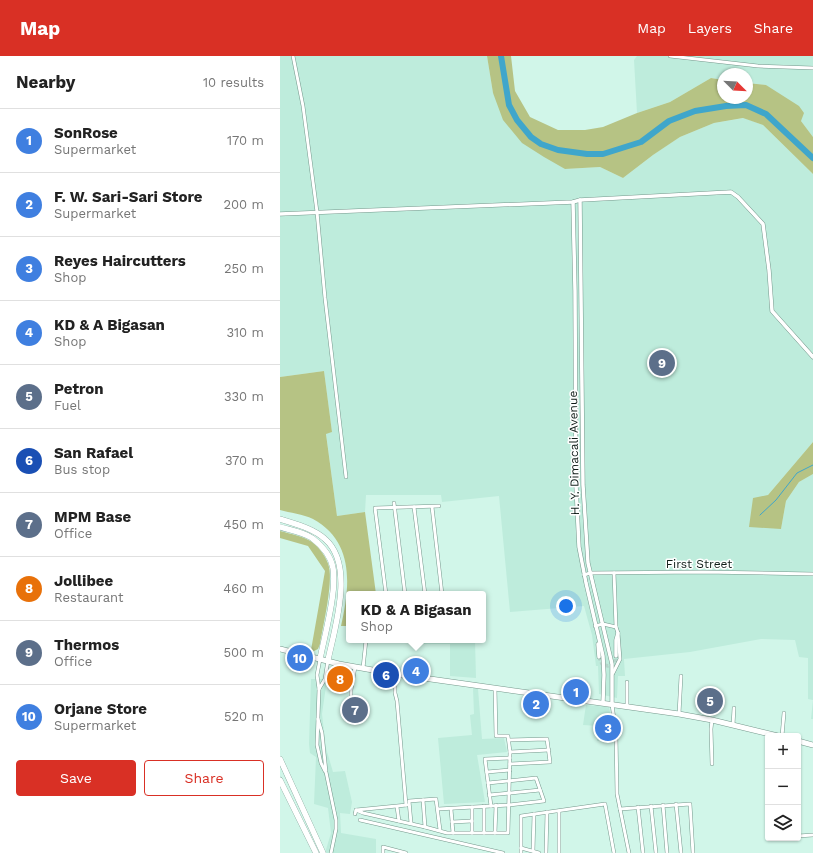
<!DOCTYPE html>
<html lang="en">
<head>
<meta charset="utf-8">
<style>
	body { margin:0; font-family:"Work Sans",sans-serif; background:#f6f6f6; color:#222 }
	.controls { position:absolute; right:12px; bottom:12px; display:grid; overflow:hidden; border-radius:4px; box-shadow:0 1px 3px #0004 }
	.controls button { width:36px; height:36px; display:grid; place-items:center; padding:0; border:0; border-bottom:1px solid #e0e0e0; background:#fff; color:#222; font:20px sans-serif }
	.compass { position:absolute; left:437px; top:12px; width:36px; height:36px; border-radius:50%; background:#fff; box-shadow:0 1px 3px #0004; rotate:114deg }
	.you { position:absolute; left:286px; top:550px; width:14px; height:14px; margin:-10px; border:3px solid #fff; border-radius:50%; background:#1a73e8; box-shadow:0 0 0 6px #1a73e833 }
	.badge { display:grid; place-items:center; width:26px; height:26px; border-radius:50%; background:#d93025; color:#fff; font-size:13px; font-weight:700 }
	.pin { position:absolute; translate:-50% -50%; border:2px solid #fff; box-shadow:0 1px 4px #0006 }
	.popup { position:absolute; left:66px; top:535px; width:140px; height:52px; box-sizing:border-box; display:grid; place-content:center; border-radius:4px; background:#fff; filter:drop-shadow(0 1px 3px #0005); font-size:13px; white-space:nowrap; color:#767676 }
	.popup b { font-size:15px; color:#222 }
	.popup::after { content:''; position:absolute; left:50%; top:100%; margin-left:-8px; border:8px solid transparent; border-top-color:#fff }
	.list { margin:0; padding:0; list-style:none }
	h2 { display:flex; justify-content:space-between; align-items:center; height:52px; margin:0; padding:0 16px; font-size:17px }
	h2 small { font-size:13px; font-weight:400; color:#767676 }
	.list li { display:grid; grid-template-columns:26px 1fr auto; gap:12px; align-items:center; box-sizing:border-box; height:64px; padding:0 16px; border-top:1px solid #e0e0e0 }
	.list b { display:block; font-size:15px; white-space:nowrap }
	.list p { margin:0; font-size:13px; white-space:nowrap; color:#767676 }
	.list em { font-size:13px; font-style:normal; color:#767676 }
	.actions { display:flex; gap:8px; padding:12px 16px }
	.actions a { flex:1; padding:9px 0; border:1px solid #d93025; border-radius:4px; text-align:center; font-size:14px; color:#d93025 }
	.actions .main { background:#d93025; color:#fff }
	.icon { flex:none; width:22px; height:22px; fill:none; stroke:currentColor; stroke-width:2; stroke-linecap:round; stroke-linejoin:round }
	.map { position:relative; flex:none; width:533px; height:797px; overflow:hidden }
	header { display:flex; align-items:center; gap:24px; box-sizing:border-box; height:56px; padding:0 20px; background:#d93025; color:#fff }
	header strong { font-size:19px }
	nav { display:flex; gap:22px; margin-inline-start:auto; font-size:14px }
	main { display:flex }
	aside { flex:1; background:#fff }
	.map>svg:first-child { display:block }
	.built { fill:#beecdc }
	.green { fill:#b6c384 }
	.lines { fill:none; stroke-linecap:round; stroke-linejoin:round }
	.stream { stroke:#3fa6cb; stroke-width:1 }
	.river { stroke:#3fa6cb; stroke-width:6 }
	.tertiary-tunnel { stroke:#b4d5ca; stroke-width:3.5; stroke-dasharray:3.5 2; stroke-linecap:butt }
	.minor-casing { stroke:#75988c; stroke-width:4 }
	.tertiary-casing { stroke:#75988c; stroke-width:4.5 }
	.trunk-casing { stroke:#75988c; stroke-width:6 }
	.motorway-casing { stroke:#75988c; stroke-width:6 }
	.minor { stroke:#fff; stroke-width:3 }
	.tertiary { stroke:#fff; stroke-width:3.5 }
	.trunk { stroke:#fff; stroke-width:5 }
	.motorway { stroke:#fff; stroke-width:5.5 }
	.labels { text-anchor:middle; stroke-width:3; stroke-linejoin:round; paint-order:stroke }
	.street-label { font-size:12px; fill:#0f1d18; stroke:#fff }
</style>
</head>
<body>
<header>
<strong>Map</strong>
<nav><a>Map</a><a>Layers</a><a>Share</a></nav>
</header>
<main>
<aside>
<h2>Nearby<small>10 results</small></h2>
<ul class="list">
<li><span class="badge" style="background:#3f7fe0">1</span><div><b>SonRose</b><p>Supermarket</p></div><em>170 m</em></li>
<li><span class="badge" style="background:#3f7fe0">2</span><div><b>F. W. Sari-Sari Store</b><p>Supermarket</p></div><em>200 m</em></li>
<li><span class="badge" style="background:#3f7fe0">3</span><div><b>Reyes Haircutters</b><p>Shop</p></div><em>250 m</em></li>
<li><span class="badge" style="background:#3f7fe0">4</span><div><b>KD &amp; A Bigasan</b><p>Shop</p></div><em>310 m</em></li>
<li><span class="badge" style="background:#5c6f8a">5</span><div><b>Petron</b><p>Fuel</p></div><em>330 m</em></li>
<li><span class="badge" style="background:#1a4fb4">6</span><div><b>San Rafael</b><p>Bus stop</p></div><em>370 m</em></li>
<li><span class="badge" style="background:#5c6f8a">7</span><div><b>MPM Base</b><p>Office</p></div><em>450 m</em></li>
<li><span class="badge" style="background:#e8710a">8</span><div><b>Jollibee</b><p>Restaurant</p></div><em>460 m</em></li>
<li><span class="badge" style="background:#5c6f8a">9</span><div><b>Thermos</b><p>Office</p></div><em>500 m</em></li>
<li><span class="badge" style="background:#3f7fe0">10</span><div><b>Orjane Store</b><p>Supermarket</p></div><em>520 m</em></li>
</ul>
<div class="actions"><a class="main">Save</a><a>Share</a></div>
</aside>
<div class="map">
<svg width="533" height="797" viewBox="0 0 533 797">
	<rect width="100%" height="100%" fill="#d1f6e9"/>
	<g class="built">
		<polygon points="0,0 207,0 213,37 285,113 320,111 343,122 373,99 400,81 434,67 464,62 483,69 533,118 533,386 488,439 501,473 506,445 519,426 533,418 533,663 531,663 533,644 528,643 528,602 519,601 515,584 481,583 410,596 344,603 345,620 338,620 337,642 319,638 318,610 316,610 312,579 304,550 230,556 219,440 162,446 161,439 86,439 85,456 57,460 46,377 52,376 44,315 0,321"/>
		<polygon points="357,0 533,0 533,81 521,65 486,29 467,27 467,18 443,18 443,24 431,22 390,46 357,57 354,4"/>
		<polygon points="133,584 195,584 196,622 170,620 170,588 133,588"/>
		<polygon points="31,623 47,623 42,658 46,692 53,716 65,715 72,746 70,758 60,757 61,777 96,783 96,797 45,797 51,777 48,752 34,748 36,701 30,697 29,688"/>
		<polygon points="193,632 198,633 202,683 224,682 227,696 197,699 205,746 164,748 158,682 192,679 190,659 194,658"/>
		<polygon points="435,633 435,657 425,655 426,634"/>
		<polygon points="306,649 329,651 331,662 333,684 317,685 319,670 303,669"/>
	</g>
	<g class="green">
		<polygon points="207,0 231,0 235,35 250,61 278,74 305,74 323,71 357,57 390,46 431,22 443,24 443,42 467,42 467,27 486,29 519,50 524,57 521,65 533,81 533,118 483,69 463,62 434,67 400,81 373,99 343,122 320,111 285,113 264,101 242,87 223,64 213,37"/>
		<path d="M44 315 52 376 46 378 57 460 85 456 96 538H69V570H61C70 531 75 486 33 463 23 458 10 457 0 454V321Z"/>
		<polygon points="533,386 533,418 519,426 506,445 501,473 469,471 473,442 488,439"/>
		<path d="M0 475C11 478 23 480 32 486 40 492 47 502 49 511 53 528 43 570 40 588L38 593 34 595 31 594 45 515 28 490 0 482Z"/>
	</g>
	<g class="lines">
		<polyline class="stream" points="480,459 496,444 517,417 533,409"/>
		<polyline class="river" points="221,0 229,49 237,64 251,81 261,88 278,94 307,98 323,98 361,86 389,65 415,55 446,50 466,49 486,58 533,102"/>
		<polyline class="tertiary-tunnel" points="319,601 322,608 328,610 335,607 336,600"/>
		<g class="minor-casing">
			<g id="minor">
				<polyline points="13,0 23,50 37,156 45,242 66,421"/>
				<polyline points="390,0 478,10 533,12"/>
				<polyline points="114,447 125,538"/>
				<polyline points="134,451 145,538"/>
				<polyline points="152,451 162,538"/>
				<polyline points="304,519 310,517 423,516 533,518"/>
				<polyline points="106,538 95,452 159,450"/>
				<polyline points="315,570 323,568 336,571"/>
				<polyline points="40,603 37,619 39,633 37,689 41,707 45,715"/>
				<polyline points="83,612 86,584"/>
				<polyline points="333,617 340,603 338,577 336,571 334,517"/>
				<polyline points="115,618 115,637 117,645 126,749"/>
				<polyline points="39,633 45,623 48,604"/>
				<polyline points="332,648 336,679 337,738 349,797"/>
				<polyline points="347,650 347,626"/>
				<polyline points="399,658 401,620"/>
				<polyline points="38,663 42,677 46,716 56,764 56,773 51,797"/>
				<polyline points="71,663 71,634 75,611"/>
				<polyline points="432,664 431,673 432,708"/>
				<polyline points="453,669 454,652"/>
				<polyline points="502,680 504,657"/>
				<polyline points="229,684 267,683 270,706 230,708"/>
				<polyline points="230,696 269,694"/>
				<polyline points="207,716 230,714"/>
				<polyline points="209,739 260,734"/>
				<polyline points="143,744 145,771"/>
				<polyline points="396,748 401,797"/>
				<polyline points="383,749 387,797"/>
				<polyline points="211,750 205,703 230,702"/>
				<polyline points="371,750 376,797"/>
				<polyline points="117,751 119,765"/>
				<polyline points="358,751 363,797"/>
				<polyline points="158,753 229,749 264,745 256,722 208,727"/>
				<polyline points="171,753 173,777"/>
				<polyline points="340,753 410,748 413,797"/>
				<polyline points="76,754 83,757 145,771 167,777 228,777 230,696 228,680 216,680 215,632"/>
				<polyline points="75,758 76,754 127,749"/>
				<polyline points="80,764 223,797"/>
				<polyline points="172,766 192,765"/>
				<polyline points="131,767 129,745 156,743 160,774"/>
				<polyline points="192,777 192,751"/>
				<polyline points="204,777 204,750"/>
				<polyline points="215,777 216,749"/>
				<polyline points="518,780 533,779"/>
				<polyline points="493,782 502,782"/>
				<polyline points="241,792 259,797"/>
				<polyline points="253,795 254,758"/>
				<polyline points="103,797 103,791 126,797"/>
				<polyline points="241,797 241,760 325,748 334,797"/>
				<polyline points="266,797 267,756"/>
				<polyline points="279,797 279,755"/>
			</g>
		</g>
		<g class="tertiary-casing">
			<g id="tertiary">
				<polyline points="300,144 303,429 308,507 332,608 332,648"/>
				<polyline points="293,146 295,235 296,429 299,491 306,527 323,600 324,619 323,646"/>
				<polyline points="0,158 293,146 300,144 451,136 458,141 483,168 489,214 492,255 533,301"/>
				<polyline points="318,588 319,601"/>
				<polyline points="336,600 336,584 338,577"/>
			</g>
		</g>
		<g class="trunk-casing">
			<g id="trunk">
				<polyline points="0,593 59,608 115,618 399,658 432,664 498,680"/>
				<polyline points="518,685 533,689"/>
			</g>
		</g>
		<g class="motorway-casing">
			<g id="motorway">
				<path d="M0 463C15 468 33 472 45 483 75 509 55 571 48 604"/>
				<path d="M0 471C10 474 23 476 32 482 41 489 51 500 53 512 57 535 45 578 40 603"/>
				<polyline points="0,703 43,797"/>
				<polyline points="0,724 36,797"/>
			</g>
		</g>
		<use href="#minor" class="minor"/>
		<use href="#tertiary" class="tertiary"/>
		<use href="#trunk" class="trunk"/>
		<use href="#motorway" class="motorway"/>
	</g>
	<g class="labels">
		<g class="street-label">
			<text transform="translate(294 397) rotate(-91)" y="4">H. Y. Dimacali Avenue</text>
			<text x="419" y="512">First Street</text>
		</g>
	</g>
</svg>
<div class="controls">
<button>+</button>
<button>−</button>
<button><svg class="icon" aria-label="layers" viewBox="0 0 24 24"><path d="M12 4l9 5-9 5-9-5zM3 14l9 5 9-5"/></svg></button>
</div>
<svg class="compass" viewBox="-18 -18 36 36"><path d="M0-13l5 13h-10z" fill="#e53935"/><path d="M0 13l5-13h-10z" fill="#767676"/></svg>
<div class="you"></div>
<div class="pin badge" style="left:296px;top:636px;background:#3f7fe0">1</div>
<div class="pin badge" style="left:256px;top:648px;background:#3f7fe0">2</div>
<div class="pin badge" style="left:328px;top:672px;background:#3f7fe0">3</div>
<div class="pin badge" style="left:136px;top:615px;background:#3f7fe0">4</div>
<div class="popup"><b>KD &amp; A Bigasan</b>Shop</div>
<div class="pin badge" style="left:430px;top:645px;background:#5c6f8a">5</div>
<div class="pin badge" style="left:106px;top:619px;background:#1a4fb4">6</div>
<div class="pin badge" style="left:75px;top:654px;background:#5c6f8a">7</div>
<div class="pin badge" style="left:60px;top:623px;background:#e8710a">8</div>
<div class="pin badge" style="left:382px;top:307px;background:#5c6f8a">9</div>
<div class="pin badge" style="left:20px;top:602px;background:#3f7fe0">10</div>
</div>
</main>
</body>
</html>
